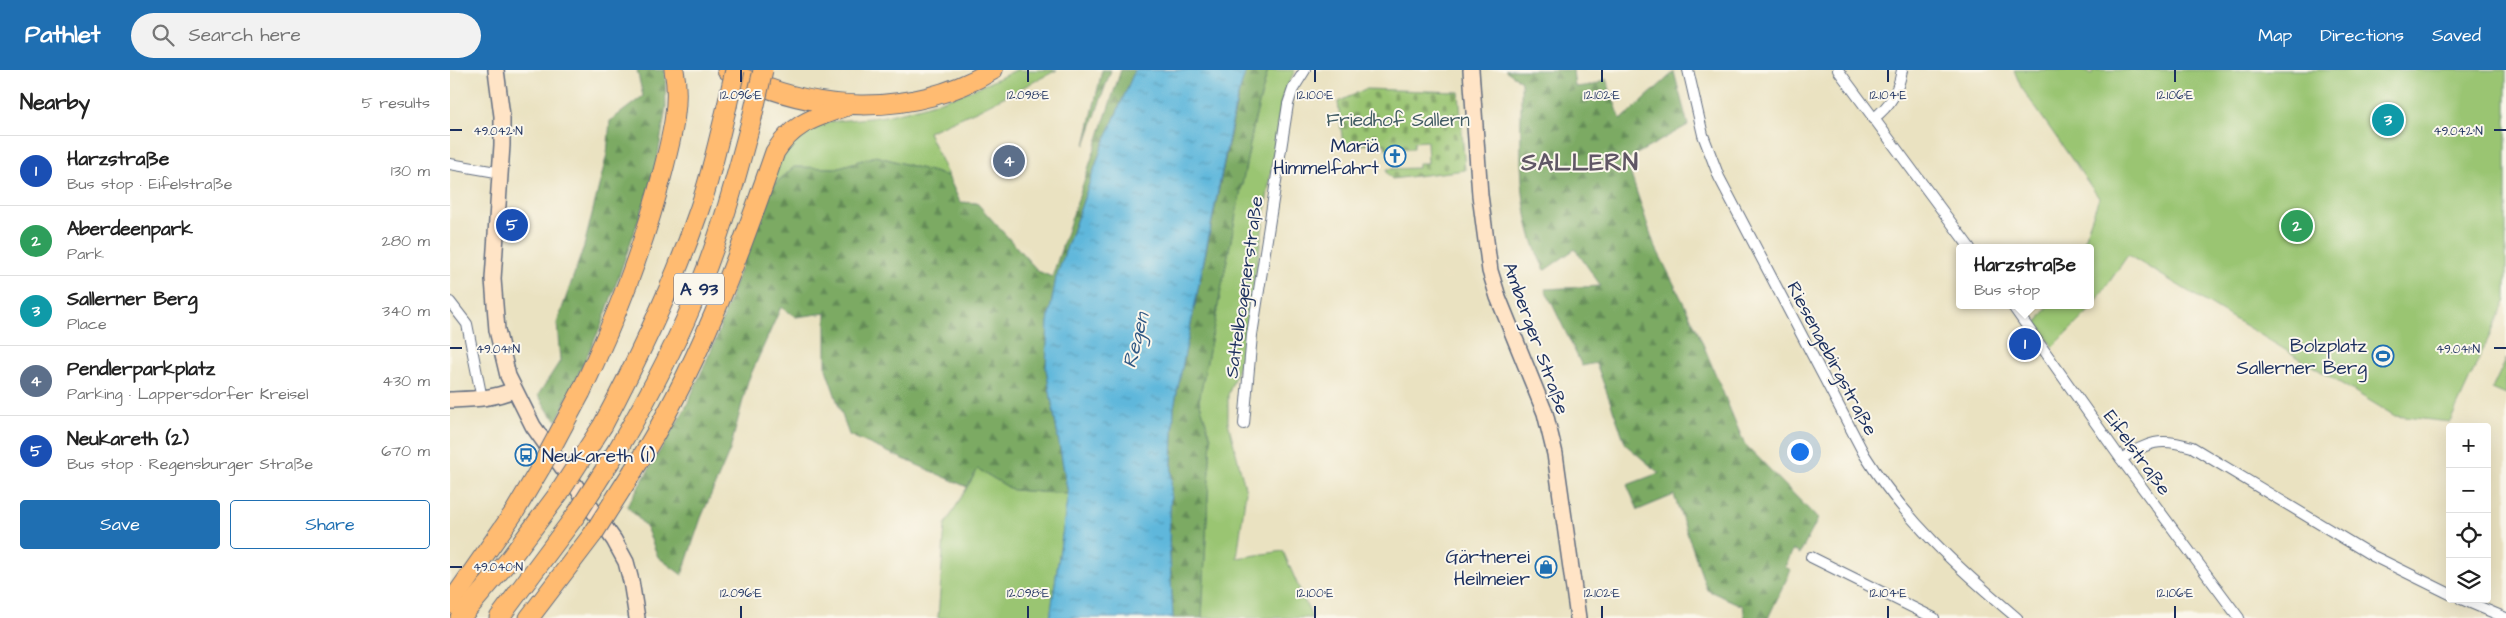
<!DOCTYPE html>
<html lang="en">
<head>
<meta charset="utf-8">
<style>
	body { margin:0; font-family:"Architects Daughter",sans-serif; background:#f2f2f2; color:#222 }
	.controls { position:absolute; right:15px; bottom:15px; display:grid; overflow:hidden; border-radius:5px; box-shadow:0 5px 20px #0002 }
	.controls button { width:45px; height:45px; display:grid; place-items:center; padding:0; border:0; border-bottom:1px solid #e0e0e0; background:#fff; color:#222; font:25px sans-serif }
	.you { position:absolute; left:1349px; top:381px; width:18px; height:18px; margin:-12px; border:4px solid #fff; border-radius:50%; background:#1a73e8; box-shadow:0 0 0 8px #1a73e833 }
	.badge { display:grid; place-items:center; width:32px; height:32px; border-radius:50%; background:#1f6fb2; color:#fff; font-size:16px; font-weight:700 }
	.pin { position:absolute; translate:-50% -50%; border:2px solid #fff; box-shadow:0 1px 5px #0006 }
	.popup { position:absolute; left:1506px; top:174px; width:138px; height:65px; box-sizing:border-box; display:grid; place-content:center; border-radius:5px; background:#fff; filter:drop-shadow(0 1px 4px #0005); font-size:16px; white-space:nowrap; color:#767676 }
	.popup b { font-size:19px; color:#222 }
	.popup::after { content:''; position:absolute; left:50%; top:100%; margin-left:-10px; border:10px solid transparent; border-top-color:#fff }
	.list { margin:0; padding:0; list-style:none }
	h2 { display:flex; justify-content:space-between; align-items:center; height:65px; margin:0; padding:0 20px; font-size:21px }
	h2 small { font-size:16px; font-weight:400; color:#767676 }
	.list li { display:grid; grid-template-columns:32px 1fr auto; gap:15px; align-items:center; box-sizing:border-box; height:70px; padding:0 20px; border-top:1px solid #e0e0e0 }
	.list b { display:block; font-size:19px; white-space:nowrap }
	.list p { margin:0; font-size:16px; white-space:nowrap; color:#767676 }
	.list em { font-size:16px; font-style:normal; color:#767676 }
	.actions { display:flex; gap:10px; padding:15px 20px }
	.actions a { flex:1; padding:11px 0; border:1px solid #1f6fb2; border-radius:5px; text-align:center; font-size:18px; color:#1f6fb2 }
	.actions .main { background:#1f6fb2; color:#fff }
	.icon { flex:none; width:28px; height:28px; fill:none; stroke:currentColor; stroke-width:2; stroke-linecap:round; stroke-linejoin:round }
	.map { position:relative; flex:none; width:2056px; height:548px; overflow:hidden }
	header { display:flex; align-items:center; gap:30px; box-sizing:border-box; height:70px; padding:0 25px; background:#1f6fb2; color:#fff }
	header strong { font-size:24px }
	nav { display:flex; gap:28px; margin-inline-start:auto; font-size:18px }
	.search { width:350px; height:45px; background:#f2f2f2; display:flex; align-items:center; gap:12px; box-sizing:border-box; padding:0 18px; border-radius:28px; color:#767676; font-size:19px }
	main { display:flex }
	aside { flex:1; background:#fff }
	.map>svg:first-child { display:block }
	.green { fill:#9ac572; stroke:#5a7a68 }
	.forest { fill:url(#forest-firs); stroke:#4b6c61 }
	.cemetery { fill:url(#cemetery-stones); stroke:#5a7a68 }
	.water { fill:url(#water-ripples); stroke:#3c739c }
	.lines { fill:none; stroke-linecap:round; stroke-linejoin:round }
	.street-casing { stroke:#636e81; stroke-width:12 }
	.secondary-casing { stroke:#636e81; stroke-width:18 }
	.highway-casing { stroke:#636e81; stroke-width:21 }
	.street { stroke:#fff; stroke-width:10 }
	.secondary { stroke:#ffe4c6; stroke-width:15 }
	.highway { stroke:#ffbb71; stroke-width:19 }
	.highway-bridge-casing { stroke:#636e81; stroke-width:21; stroke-linecap:butt }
	.highway-bridge { stroke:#ffbb71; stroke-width:19 }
	.ticks { fill:none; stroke:#1b2f5e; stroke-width:2 }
	.labels { text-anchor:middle; stroke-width:4; stroke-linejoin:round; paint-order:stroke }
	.shield { fill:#fbf7ec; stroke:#5e6b89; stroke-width:1 }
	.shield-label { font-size:18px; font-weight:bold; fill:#1b2f5e }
	.park-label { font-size:19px; fill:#415c64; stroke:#fbf7ec }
	.poi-label { font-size:19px; fill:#1b2f5e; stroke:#fbf7ec; text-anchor:end }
	.street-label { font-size:19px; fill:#1b2f5e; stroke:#fbf7ec }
	.water-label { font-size:20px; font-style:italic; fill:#2f5884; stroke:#fbf7ec }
	.district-label { font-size:24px; font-weight:bold; letter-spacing:1px; fill:#605766; stroke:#fbf7ec }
	.ticks-label { font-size:12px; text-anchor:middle; fill:#1b2f5e; stroke:#fbf7ec; stroke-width:4; stroke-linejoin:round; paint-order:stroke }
</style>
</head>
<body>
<header>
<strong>Pathlet</strong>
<div class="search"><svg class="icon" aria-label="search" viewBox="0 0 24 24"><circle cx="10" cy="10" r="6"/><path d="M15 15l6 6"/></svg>Search here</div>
<nav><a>Map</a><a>Directions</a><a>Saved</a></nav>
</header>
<main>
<aside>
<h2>Nearby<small>5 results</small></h2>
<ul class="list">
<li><span class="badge" style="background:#1a4fb4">1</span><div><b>Harzstraße</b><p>Bus stop · Eifelstraße</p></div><em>130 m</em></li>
<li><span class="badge" style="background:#2e9e5b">2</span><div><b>Aberdeenpark</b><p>Park</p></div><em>280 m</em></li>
<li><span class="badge" style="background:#0f9aa8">3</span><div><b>Sallerner Berg</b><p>Place</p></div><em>340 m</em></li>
<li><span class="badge" style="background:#5c6f8a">4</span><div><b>Pendlerparkplatz</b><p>Parking · Lappersdorfer Kreisel</p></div><em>430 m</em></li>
<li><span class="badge" style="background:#1a4fb4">5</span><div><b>Neukareth (2)</b><p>Bus stop · Regensburger Straße</p></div><em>670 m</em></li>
</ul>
<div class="actions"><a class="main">Save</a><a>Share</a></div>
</aside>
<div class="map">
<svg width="2056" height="548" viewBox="0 0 2056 548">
	<defs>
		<pattern id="forest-firs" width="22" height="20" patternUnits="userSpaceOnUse" patternTransform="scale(1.25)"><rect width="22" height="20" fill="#7baa64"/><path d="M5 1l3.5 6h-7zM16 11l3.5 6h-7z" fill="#648b56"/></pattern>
		<pattern id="cemetery-stones" width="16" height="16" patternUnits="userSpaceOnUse" patternTransform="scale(1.25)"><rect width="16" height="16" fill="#9ac572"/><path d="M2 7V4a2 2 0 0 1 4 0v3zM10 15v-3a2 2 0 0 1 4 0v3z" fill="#7da061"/></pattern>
		<pattern id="water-ripples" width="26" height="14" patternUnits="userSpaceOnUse" patternTransform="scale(1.25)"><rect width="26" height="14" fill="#5eb7db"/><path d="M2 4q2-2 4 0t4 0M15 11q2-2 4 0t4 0" fill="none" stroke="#4d95b5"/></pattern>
	</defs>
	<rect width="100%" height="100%" fill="#fbf7ec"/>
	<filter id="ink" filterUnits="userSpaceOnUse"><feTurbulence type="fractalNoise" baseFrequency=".02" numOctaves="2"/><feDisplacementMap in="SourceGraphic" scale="10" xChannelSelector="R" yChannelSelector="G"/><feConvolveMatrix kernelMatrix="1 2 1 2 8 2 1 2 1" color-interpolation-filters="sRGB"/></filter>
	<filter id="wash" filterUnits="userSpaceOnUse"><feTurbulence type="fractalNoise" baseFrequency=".0096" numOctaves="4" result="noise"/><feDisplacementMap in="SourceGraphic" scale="20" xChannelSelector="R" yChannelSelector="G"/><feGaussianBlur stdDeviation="1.12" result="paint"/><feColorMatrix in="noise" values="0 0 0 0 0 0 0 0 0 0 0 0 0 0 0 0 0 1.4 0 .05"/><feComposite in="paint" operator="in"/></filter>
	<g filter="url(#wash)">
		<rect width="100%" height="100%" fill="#eae2c1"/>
		<g class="green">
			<path d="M566 0H607L526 41 478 62 498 106 426 86 386 98 344 97 317 121C322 106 334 74 347 63 365 48 415 51 440 45 484 35 526 20 566 0Z"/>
			<polygon points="818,0 845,0 832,28 794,282 778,325 778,352 796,421 787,488 833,481 862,548 752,548 761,368 749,331 805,49"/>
			<polygon points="1564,0 1634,0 1642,4 1643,0 2056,0 2056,230 2000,352 1945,346 1678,185 1640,240 1603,277 1586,254 1599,235 1640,235 1640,178 1631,178 1649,128 1571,17"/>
			<polygon points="2056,289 2056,325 2042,319"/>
			<polygon points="528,399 563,420 618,424 600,548 488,548 495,455"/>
		</g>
		<g class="forest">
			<polygon points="187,0 215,0 216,37 208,86 197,126 152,254 107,350 100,344 88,325 110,291 107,253 134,176 157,84 160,51 193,26"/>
			<polygon points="652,0 661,0 635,75"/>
			<polygon points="671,0 685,0 651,80 606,208 598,252 596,299 618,424 563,420 528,399 517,417 399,365 376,299 376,243 346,247 331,237 298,311 280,380 251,448 232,505 208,487 196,457 177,436 235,339 266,269 317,121 344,97 386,98 426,86 498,106 510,132 527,133 588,201 602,207"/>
			<polygon points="796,0 818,0 805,49 749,331 761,368 752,548 723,548 719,470 724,337 789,22"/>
			<path d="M1123 0 1125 17 1144 15 1156 9 1171 50 1224 2 1238 55 1176 90 1204 174 1248 262 1294 373 1368 449 1350 484 1343 480 1335 497 1341 500 1318 548H1295L1293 536 1257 520 1224 425 1188 440 1177 415 1209 403 1176 375 1146 293 1132 296 1095 219 1151 216 1125 179 1095 200C1064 144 1072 73 1071 11L1055 0Z"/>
		</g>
		<polygon class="cemetery" points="915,19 1009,22 1015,100 942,109 937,103 937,99 968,98 968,93 978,93 977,71 964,72 964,78 936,79 935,74 893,75 888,32"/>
		<polygon class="water" points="685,0 796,0 786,32 724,337 719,470 723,548 600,548 618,424 596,299 598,252 606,208 651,80"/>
	</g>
	<g filter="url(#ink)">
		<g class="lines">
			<g class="street-casing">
				<g id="street">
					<path d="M1238 0 1253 65 1269 107 1414 384C1454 449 1509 499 1567 548"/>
					<polyline points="1388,0 1520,178"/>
					<path d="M1423 49C1441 35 1448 22 1452 0"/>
					<polyline points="0,94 52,103"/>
					<polyline points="0,232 17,254 32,329"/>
					<polyline points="1562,235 1671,389 1789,548"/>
					<polyline points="794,354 802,265 838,34 843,19 855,0"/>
					<path d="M1671 389C1699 372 1709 367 1742 377L1923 486 2000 524"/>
					<polyline points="1361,487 1484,548"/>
					<polyline points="2011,529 2056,548"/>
				</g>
			</g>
			<g class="secondary-casing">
				<g id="secondary">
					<polyline points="46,0 52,46 52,75 43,209 47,260 58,306 83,356 164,470 176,492 181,511 187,548"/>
					<polyline points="1021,0 1030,125 1040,201 1048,227 1095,343 1105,384 1128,548"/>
					<path d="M0 330C22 329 43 329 63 320"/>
				</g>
			</g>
			<g class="highway-casing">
				<g id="highway">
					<path d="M277 0C360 44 461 49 543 0"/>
					<path d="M131 322C166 248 193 180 213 101 221 69 231 33 224 0"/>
					<path d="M153 355C189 287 222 219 247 146 260 111 268 72 277 36"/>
					<path d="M168 379C199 326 228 272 250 215 272 161 287 104 302 48"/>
					<path d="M183 401C246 302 287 192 325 82 344 52 365 48 397 36"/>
					<polyline points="0,534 65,441 91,397"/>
					<polyline points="10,548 59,490 109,423"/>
					<polyline points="49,548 126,445"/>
					<polyline points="79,548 143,464"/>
				</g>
			</g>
			<use href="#street" class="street"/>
			<use href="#secondary" class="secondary"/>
			<use href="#highway" class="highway"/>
			<g class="highway-bridge-casing">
				<g id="highway-bridge">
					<polyline points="277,36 285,0"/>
					<polyline points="302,48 313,0"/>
					<polyline points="91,397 131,322"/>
					<polyline points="109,423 153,355"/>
					<polyline points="126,445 168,379"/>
					<polyline points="143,464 183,401"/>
				</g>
			</g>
			<use href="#highway-bridge" class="highway-bridge"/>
		</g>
	</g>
	<path class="ticks" d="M291 0V12M578 0V12M865 0V12M1152 0V12M1438 0V12M1725 0V12M0 60H12M2044 60H2056M0 278H12M2044 278H2056M0 497H12M291 536V548M578 536V548M865 536V548M1152 536V548M1438 536V548M1725 536V548"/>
	<defs>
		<g id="church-ring" transform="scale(1.125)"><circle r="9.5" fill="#fbf7ec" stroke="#1f6fb2" stroke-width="1.5"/><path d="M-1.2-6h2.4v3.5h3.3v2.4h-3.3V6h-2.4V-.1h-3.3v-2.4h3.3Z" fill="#1f6fb2"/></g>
		<g id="stadium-ring" transform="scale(1.125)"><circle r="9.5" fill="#fbf7ec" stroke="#1f6fb2" stroke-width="1.5"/><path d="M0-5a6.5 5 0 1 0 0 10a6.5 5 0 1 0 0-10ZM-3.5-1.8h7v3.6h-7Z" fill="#1f6fb2"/></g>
		<g id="bus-ring" transform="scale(1.125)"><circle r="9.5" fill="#fbf7ec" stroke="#1f6fb2" stroke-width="1.5"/><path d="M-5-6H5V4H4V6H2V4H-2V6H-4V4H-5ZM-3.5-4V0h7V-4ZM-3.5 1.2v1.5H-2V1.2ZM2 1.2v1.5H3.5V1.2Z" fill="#1f6fb2"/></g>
		<g id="shop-ring" transform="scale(1.125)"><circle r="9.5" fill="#fbf7ec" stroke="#1f6fb2" stroke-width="1.5"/><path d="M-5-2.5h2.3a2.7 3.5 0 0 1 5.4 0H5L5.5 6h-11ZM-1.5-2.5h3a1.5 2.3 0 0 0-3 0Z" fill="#1f6fb2"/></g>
	</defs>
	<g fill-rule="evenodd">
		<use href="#church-ring" x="945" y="86"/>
		<use href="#stadium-ring" x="1933" y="286"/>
		<use href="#bus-ring" x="76" y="385"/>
		<use href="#shop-ring" x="1096" y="497"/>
	</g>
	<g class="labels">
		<rect class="shield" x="224" y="203.5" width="50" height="31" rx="4"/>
		<g class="shield-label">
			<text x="249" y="225">A 93</text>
		</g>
		<g class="park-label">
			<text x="948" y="56">Friedhof Sallern</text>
		</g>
		<g class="poi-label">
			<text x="929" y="82">Mariä<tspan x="929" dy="22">Himmelfahrt</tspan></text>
			<text x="1917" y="282">Bolzplatz<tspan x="1917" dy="22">Sallerner Berg</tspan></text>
			<text x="92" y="392" text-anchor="start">Neukareth (1)</text>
			<text x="1080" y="493">Gärtnerei<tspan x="1080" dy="22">Heilmeier</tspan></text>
		</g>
		<g class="street-label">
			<text transform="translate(793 217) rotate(-82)" y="7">Sattelbogenerstraße</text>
			<text transform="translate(1087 268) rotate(70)" y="7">Amberger Straße</text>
			<text transform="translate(1383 288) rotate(62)" y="7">Riesengebirgstraße</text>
			<text transform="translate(1688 382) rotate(54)" y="7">Eifelstraße</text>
		</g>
		<g class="water-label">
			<text transform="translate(685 270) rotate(-76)" y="7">Regen</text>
		</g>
		<g class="district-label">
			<text x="1130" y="100">SALLERN</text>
		</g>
	</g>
	<g class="ticks-label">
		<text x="291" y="29">12.096°E</text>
		<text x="578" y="29">12.098°E</text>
		<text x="865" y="29">12.100°E</text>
		<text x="1152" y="29">12.102°E</text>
		<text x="1438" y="29">12.104°E</text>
		<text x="1725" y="29">12.106°E</text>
		<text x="48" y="65">49.042°N</text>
		<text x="2008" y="65">49.042°N</text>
		<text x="48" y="283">49.041°N</text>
		<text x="2008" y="283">49.041°N</text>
		<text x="48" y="501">49.040°N</text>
		<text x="291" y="527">12.096°E</text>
		<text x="578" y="527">12.098°E</text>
		<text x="865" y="527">12.100°E</text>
		<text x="1152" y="527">12.102°E</text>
		<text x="1438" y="527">12.104°E</text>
		<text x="1725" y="527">12.106°E</text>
	</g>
</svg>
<div class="controls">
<button>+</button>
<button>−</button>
<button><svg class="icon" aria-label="locate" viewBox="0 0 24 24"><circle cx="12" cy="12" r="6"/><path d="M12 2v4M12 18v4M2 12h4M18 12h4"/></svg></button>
<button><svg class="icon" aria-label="layers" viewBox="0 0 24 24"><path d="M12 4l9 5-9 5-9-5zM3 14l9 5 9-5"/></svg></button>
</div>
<div class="you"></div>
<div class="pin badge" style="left:1575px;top:274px;background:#1a4fb4">1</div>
<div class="popup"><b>Harzstraße</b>Bus stop</div>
<div class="pin badge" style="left:1847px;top:156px;background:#2e9e5b">2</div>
<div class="pin badge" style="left:1938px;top:50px;background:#0f9aa8">3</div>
<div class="pin badge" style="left:559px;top:91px;background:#5c6f8a">4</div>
<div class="pin badge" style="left:62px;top:155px;background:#1a4fb4">5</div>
</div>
</main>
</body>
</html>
